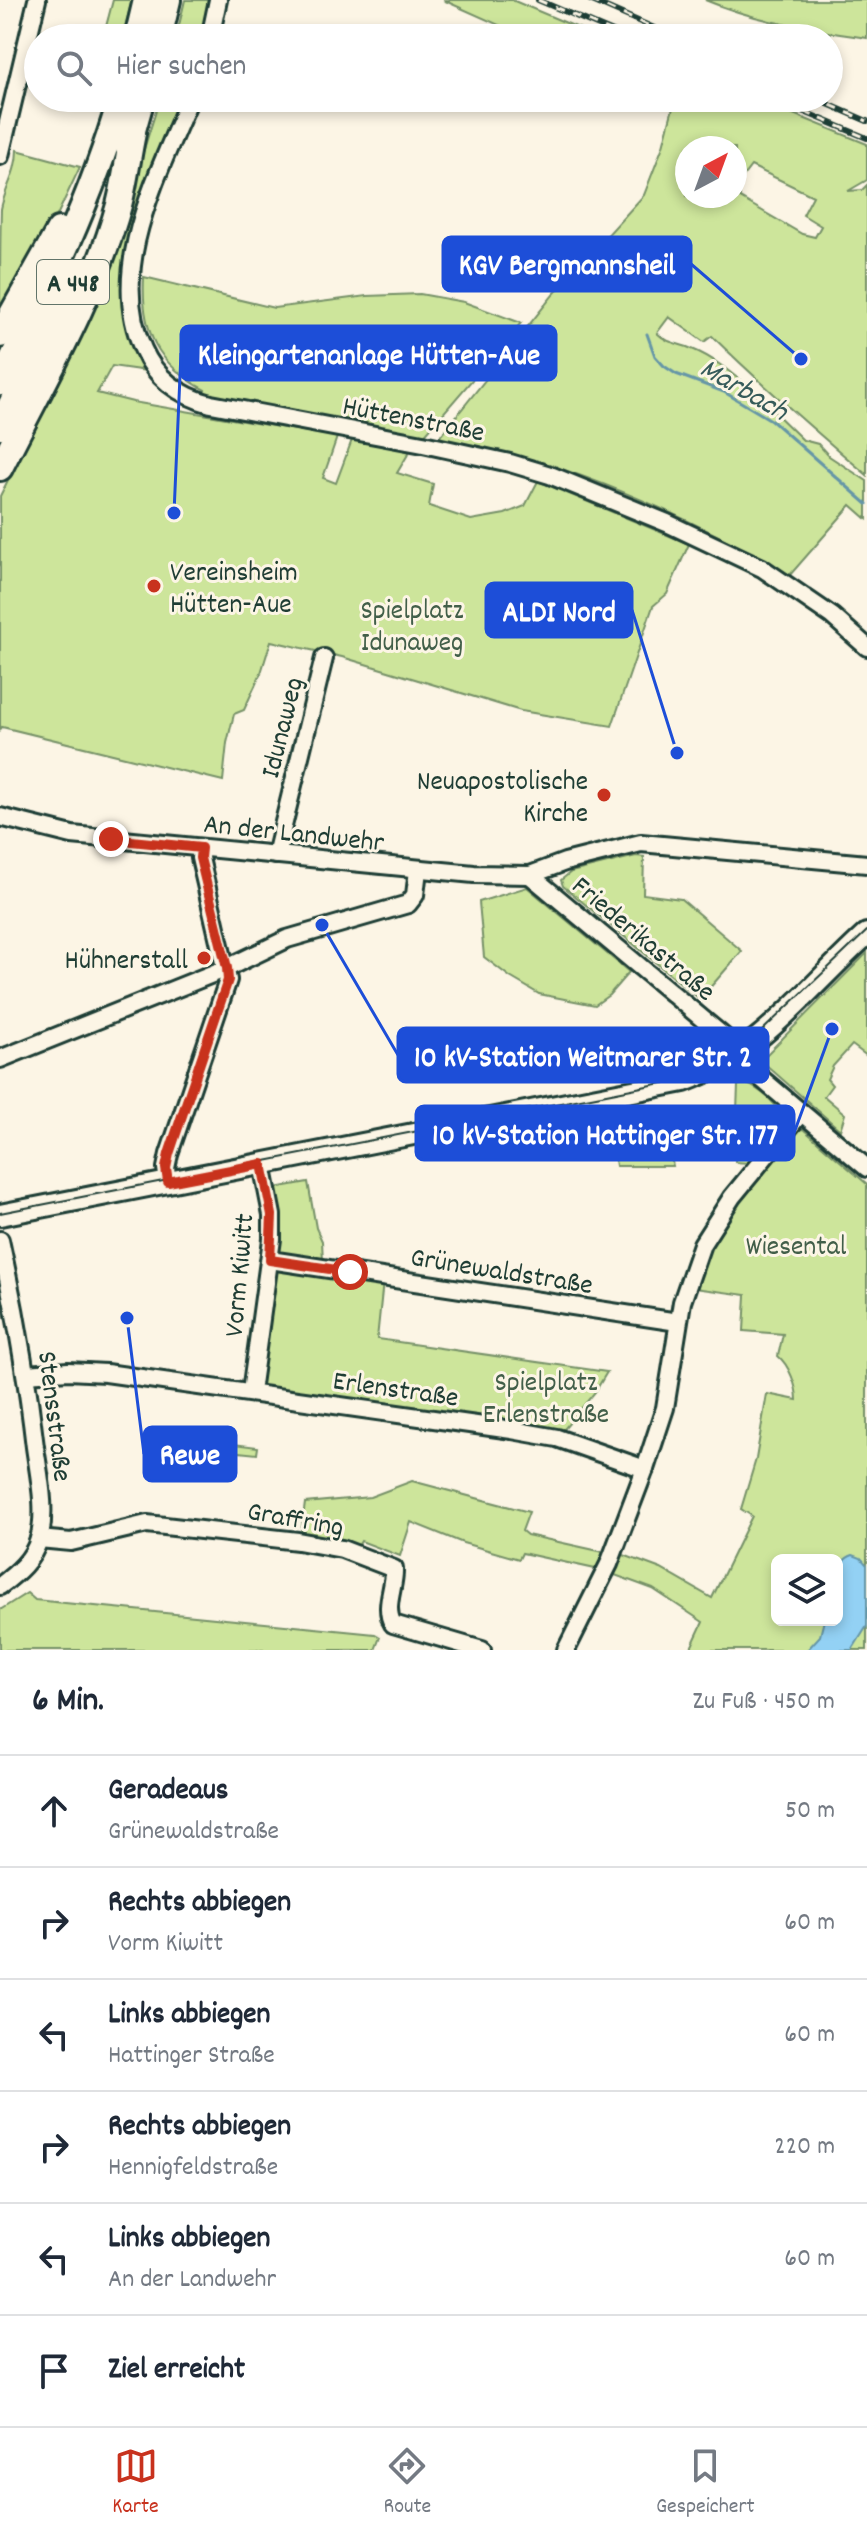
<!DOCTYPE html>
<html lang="de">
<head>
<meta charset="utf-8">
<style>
	body { margin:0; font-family:Dekko,sans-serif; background:#f2f2f3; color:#1f2937 }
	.controls { position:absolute; right:24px; bottom:24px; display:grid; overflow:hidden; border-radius:12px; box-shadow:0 4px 12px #0003 }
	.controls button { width:72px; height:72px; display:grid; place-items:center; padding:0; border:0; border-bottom:2px solid #e0e1e3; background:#fff; color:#1f2937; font:40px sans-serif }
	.compass { position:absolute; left:675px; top:136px; width:72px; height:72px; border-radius:50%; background:#fff; box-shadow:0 4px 12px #0003; rotate:41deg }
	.stop { position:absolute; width:24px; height:24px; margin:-18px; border:6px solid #c8321e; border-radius:50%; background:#fff }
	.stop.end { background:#c8321e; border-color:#fff; box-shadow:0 2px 8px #0008 }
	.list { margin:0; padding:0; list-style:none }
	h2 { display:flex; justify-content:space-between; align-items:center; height:104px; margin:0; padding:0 32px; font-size:34px }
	h2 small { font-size:26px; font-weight:400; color:#747a83 }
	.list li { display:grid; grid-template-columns:52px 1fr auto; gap:24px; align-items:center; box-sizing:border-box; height:112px; padding:0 32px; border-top:2px solid #e0e1e3 }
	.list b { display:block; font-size:30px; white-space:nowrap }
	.list p { margin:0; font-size:26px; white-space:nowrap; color:#747a83 }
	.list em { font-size:26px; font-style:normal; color:#747a83 }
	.icon { flex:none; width:44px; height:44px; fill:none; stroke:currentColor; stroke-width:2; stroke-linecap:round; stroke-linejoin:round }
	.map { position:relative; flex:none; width:867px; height:1650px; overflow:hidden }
	.search { position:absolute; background:#fff; box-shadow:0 4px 12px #0003; left:24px; right:24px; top:24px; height:88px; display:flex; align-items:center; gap:20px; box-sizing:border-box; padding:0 28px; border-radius:44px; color:#747a83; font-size:30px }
	.sheet { height:776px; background:#fff }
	nav { display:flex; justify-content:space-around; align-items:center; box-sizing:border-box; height:112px; border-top:2px solid #e0e1e3; background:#fff; font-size:22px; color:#747a83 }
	nav a { display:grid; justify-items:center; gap:4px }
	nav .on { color:#c8321e }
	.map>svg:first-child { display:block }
	.green { fill:#cde59b; stroke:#769168; stroke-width:2; fill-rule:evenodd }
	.water { fill:#93d1f4; stroke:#6596a7; stroke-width:2 }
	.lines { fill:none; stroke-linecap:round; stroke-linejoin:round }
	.stream { stroke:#6596a7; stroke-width:3 }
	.minor-casing { stroke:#1f3d34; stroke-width:22 }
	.major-casing { stroke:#1f3d34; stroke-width:26 }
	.highway-casing { stroke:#1f3d34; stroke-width:30 }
	.minor { stroke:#fcf5e5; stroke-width:16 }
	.major { stroke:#fcf5e5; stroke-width:20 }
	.highway { stroke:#fcf5e5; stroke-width:24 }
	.tram { stroke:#1f3d34; stroke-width:2 }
	.rail-casing { stroke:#1f3d34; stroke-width:6 }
	.rail { stroke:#fcf5e5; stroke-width:3; stroke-dasharray:9; stroke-linecap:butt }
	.route { stroke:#c8321e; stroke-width:10 }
	.poi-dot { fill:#c8321e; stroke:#fcf5e5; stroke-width:3 }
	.labels { text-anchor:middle; stroke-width:6; stroke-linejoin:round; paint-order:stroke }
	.shield { fill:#fcf5e5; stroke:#617469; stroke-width:2 }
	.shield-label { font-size:26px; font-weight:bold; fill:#1f3d34 }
	.street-label { font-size:28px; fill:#1f3d34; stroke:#fcf5e5 }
	.poi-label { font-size:28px; fill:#1f3d34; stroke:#fcf5e5; text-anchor:end }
	.park-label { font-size:28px; fill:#425f49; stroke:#fcf5e5 }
	.water-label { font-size:30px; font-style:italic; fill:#365b5a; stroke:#fcf5e5 }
	.leader { fill:none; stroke:#1d4ed8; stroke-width:3 }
	.callout-dot { fill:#1d4ed8; stroke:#fcf5e5; stroke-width:3 }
	.callout { fill:#1d4ed8; stroke:#1d4ed8; stroke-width:3 }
	.callout-label { font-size:30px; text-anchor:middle; font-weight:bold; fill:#fff }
</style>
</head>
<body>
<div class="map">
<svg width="867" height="1650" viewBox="0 0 867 1650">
	<rect width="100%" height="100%" fill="#fcf5e5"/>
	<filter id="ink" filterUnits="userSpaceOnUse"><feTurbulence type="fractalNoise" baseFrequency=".0125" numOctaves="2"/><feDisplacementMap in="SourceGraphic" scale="16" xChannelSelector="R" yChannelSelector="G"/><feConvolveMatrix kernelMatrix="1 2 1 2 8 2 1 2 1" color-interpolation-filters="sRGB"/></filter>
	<g filter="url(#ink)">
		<g class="green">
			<polygon points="113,0 132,0 122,38 103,38"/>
			<polygon points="185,0 213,0 205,38 176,38"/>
			<polygon points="443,0 512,0 602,38 528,38"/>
			<path d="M705 0H867V38C811 30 758 22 705 0Z"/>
			<polygon points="160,98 185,98 129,251 147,371 112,366 97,393 133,402 337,437 323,478 336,483 352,440 410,451 397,473 433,484 429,506 471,520 505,514 525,506 538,481 689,544 667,594 653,606 612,726 521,711 342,657 271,641 261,673 244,710 234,714 227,743 223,781 2,727 0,730 0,496 56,384 124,213"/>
			<path d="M662 98H754L867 144V180L848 191 862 190 867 185V475C814 430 762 385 712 336L704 342 669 317 657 333C668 344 679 343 692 349 712 357 729 371 746 385L744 389 768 406 803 440 818 444 829 456 867 481V519L851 505 790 575C711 529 610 481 522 457 494 450 466 445 438 439L553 295 644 195 663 146 675 100ZM687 148H735V196H687ZM751 166 813 196 803 215 821 226 815 237 802 234 740 198 738 183Z"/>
			<path d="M17 150 80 167 53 224 0 321C0 289 0 239 1 209 5 188 17 172 17 150Z"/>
			<path d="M144 277 274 308 367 296 420 294 464 302 521 323 423 437 203 395 205 390C157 364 141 332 144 277Z"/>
			<polygon points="636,856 644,857 643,894 681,899 742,951 700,999 563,886 561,880 571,872"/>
			<polygon points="527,887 629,972 609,995 595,1005 539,994 510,977 484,957 479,902"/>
			<polygon points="867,953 867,1056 852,1045 833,1066 827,1079 832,1085 824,1096 845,1114 840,1130 765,1064 763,1058"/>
			<path d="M745 1083C760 1089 781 1105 782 1122L749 1163 735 1162 738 1085Z"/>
			<path d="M803 1129 867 1184V1650H690L703 1622 653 1589 612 1574 621 1554 661 1569 712 1598 752 1516 741 1509 756 1459 767 1394 797 1400C797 1386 789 1365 778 1356L783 1334 744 1331 746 1295 694 1288C716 1222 752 1182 795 1130ZM777 1560H837V1620H777Z"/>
			<polygon points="666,1135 673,1166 616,1166 612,1140"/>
			<polygon points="308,1182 316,1228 322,1241 323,1261 281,1254 280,1251 281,1226 275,1188"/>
			<polygon points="276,1267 383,1281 377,1339 607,1372 595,1392 561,1433 257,1388"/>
			<polygon points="201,1440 258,1447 257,1454 200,1448"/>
			<polygon points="412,1481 529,1512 522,1531 527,1535 608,1553 600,1570 522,1553 519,1559 463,1543 411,1522 400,1556 361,1541 357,1548 301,1533 305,1503 370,1497"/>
			<polygon points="27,1593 35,1600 375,1634 380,1637 375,1650 0,1650 0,1610"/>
		</g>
		<path class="water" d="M853 1555 861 1558 867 1565V1626L852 1650H807L820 1636 824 1620H837C837 1600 829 1563 853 1555Z"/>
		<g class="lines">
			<polyline class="stream" points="647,334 655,356 664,366 676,374 724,392 771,420 867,504"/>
			<g class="minor-casing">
				<g id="minor">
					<polyline points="210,38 218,0"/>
					<path d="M190 98C160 172 106 268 143 349 156 379 180 396 211 404L423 444 510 463 550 475 667 523 762 568 832 616 867 647"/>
					<polyline points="0,156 37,0"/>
					<polyline points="0,817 72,835 474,874 530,875 565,862 641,843 867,864"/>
					<polyline points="276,855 324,658"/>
					<polyline points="530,875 723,1036 756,1074 867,1168"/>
					<polyline points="0,1059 227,968 287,939 408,904 415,895 418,870"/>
					<polyline points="168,1182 166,1168 169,1154 228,980 200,858 201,848"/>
					<path d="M0 1240C15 1309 27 1377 35 1447 39 1476 47 1511 39 1539 33 1560 17 1573 0 1586"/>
					<polyline points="270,1260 678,1322"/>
					<polyline points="26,1374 68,1371 106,1373 512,1430 557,1438 645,1469 665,1408 682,1302 702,1244 732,1197 801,1113"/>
					<polyline points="251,1392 272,1239 272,1215 262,1164"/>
					<path d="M39 1539 71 1542 147 1524 298 1541 342 1549 394 1569C395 1587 383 1607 393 1624L482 1650"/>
					<polyline points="566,1650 609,1564 645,1469"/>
				</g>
			</g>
			<g class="major-casing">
				<path id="major" d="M0 1215 684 1081C760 1054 809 986 867 934"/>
			</g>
			<g class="highway-casing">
				<g id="highway">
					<polyline points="137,38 146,0"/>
					<polyline points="159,38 168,0"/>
					<polyline points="128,148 142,98"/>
					<polyline points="0,335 59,230"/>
					<path d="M0 383C47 291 92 198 121 98"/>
					<polyline points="0,426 75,278"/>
					<path d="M0 468C43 382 93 298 119 205 125 182 128 157 133 133"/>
				</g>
			</g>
			<use href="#minor" class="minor"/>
			<use href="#major" class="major"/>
			<use href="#highway" class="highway"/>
			<polyline class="tram" points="0,1213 693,1077 721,1064 744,1048 867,931"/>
			<g class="rail-casing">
				<g id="rail">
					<polyline points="538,0 627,38"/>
					<polyline points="590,0 677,38"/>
					<polyline points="771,98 867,138"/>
					<polyline points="814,98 867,121"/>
				</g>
			</g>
			<use href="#rail" class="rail"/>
		</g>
	</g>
	<g class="lines" filter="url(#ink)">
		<polyline class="route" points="111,839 201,848 200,858 227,968 228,980 169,1154 166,1168 168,1182 262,1164 272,1215 270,1260 350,1272"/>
	</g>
	<g class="poi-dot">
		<circle cx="154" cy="586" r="8"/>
		<circle cx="604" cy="795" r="8"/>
		<circle cx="204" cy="958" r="8"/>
	</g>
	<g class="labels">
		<rect class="shield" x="37" y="260" width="72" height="44" rx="6"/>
		<g class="shield-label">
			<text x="73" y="291">A 448</text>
		</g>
		<g class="street-label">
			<text transform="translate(414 417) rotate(11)" y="10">Hüttenstraße</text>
			<text transform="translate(280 727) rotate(-76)" y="10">Idunaweg</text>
			<text transform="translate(294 831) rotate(6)" y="10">An der Landwehr</text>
			<text transform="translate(645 937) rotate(40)" y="10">Friederikastraße</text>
			<text transform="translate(502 1269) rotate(9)" y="10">Grünewaldstraße</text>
			<text transform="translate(237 1275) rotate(-85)" y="10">Vorm Kiwitt</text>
			<text transform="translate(396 1387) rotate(8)" y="10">Erlenstraße</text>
			<text transform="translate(57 1416) rotate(83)" y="10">Stensstraße</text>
			<text transform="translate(296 1517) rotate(10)" y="10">Graffring</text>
		</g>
		<g class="poi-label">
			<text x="170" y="580" text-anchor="start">Vereinsheim<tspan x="170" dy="32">Hütten-Aue</tspan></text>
			<text x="588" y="789">Neuapostolische<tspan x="588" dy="32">Kirche</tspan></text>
			<text x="188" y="968">Hühnerstall</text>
		</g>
		<g class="park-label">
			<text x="412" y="618">Spielplatz<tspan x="412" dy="32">Idunaweg</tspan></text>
			<text x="796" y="1254">Wiesental</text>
			<text x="546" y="1390">Spielplatz<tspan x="546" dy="32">Erlenstraße</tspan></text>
		</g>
		<g class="water-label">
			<text transform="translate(745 388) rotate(30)" y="10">Marbach</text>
		</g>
	</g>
	<path class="leader" d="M801 359L691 264M174 513L181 353M677 753L632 610M322 925L398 1055M832 1029L794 1133M127 1318L144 1454"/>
	<g class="callout-dot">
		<circle cx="801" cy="359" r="8"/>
		<circle cx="174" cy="513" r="8"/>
		<circle cx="677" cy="753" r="8"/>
		<circle cx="322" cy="925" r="8"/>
		<circle cx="832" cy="1029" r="8"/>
		<circle cx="127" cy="1318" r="8"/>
	</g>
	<g class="callout">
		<rect x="443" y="237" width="248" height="54" rx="8"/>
		<rect x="181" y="326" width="375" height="54" rx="8"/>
		<rect x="486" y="583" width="146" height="54" rx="8"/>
		<rect x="398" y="1028" width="370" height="54" rx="8"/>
		<rect x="416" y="1106" width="378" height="54" rx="8"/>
		<rect x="144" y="1427" width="92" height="54" rx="8"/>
	</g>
	<g class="callout-label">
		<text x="567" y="274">KGV Bergmannsheil</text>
		<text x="369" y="364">Kleingartenanlage Hütten-Aue</text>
		<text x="559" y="621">ALDI Nord</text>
		<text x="583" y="1066">10 kV-Station Weitmarer Str. 2</text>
		<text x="605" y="1144">10 kV-Station Hattinger Str. 177</text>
		<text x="190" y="1464">Rewe</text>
	</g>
</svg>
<div class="controls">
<button><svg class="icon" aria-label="layers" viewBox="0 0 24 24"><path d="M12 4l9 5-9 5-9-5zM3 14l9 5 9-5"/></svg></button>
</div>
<svg class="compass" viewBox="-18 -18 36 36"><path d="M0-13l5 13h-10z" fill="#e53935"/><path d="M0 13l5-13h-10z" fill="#747a83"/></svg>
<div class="stop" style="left:350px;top:1272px"></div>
<div class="stop end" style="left:111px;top:839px"></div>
<div class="search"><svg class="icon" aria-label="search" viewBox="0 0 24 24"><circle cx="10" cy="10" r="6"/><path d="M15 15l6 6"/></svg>Hier suchen</div>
</div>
<section class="sheet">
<h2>6 Min.<small>Zu Fuß · 450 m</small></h2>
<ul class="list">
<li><svg class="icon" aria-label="ahead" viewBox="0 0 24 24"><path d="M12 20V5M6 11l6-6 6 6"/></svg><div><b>Geradeaus</b><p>Grünewaldstraße</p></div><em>50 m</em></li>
<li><svg class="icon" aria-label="right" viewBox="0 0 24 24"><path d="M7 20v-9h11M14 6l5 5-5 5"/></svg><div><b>Rechts abbiegen</b><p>Vorm Kiwitt</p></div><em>60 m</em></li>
<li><svg class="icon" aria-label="left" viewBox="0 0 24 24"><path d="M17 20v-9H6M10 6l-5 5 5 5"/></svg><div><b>Links abbiegen</b><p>Hattinger Straße</p></div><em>60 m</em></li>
<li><svg class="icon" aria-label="right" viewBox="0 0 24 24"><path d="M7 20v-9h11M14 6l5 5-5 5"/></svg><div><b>Rechts abbiegen</b><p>Hennigfeldstraße</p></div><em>220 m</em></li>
<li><svg class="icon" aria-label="left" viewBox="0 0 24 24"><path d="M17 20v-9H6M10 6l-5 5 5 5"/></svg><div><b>Links abbiegen</b><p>An der Landwehr</p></div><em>60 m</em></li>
<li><svg class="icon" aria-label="arrive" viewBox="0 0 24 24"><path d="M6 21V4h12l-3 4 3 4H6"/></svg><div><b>Ziel erreicht</b></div></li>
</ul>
</section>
<nav>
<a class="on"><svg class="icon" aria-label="map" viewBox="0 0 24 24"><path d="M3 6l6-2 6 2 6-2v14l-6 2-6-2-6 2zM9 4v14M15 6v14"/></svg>Karte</a>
<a><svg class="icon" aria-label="directions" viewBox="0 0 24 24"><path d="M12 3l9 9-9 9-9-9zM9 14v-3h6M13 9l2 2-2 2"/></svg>Route</a>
<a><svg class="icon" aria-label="saved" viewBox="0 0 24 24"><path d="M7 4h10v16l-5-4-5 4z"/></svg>Gespeichert</a>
</nav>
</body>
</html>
